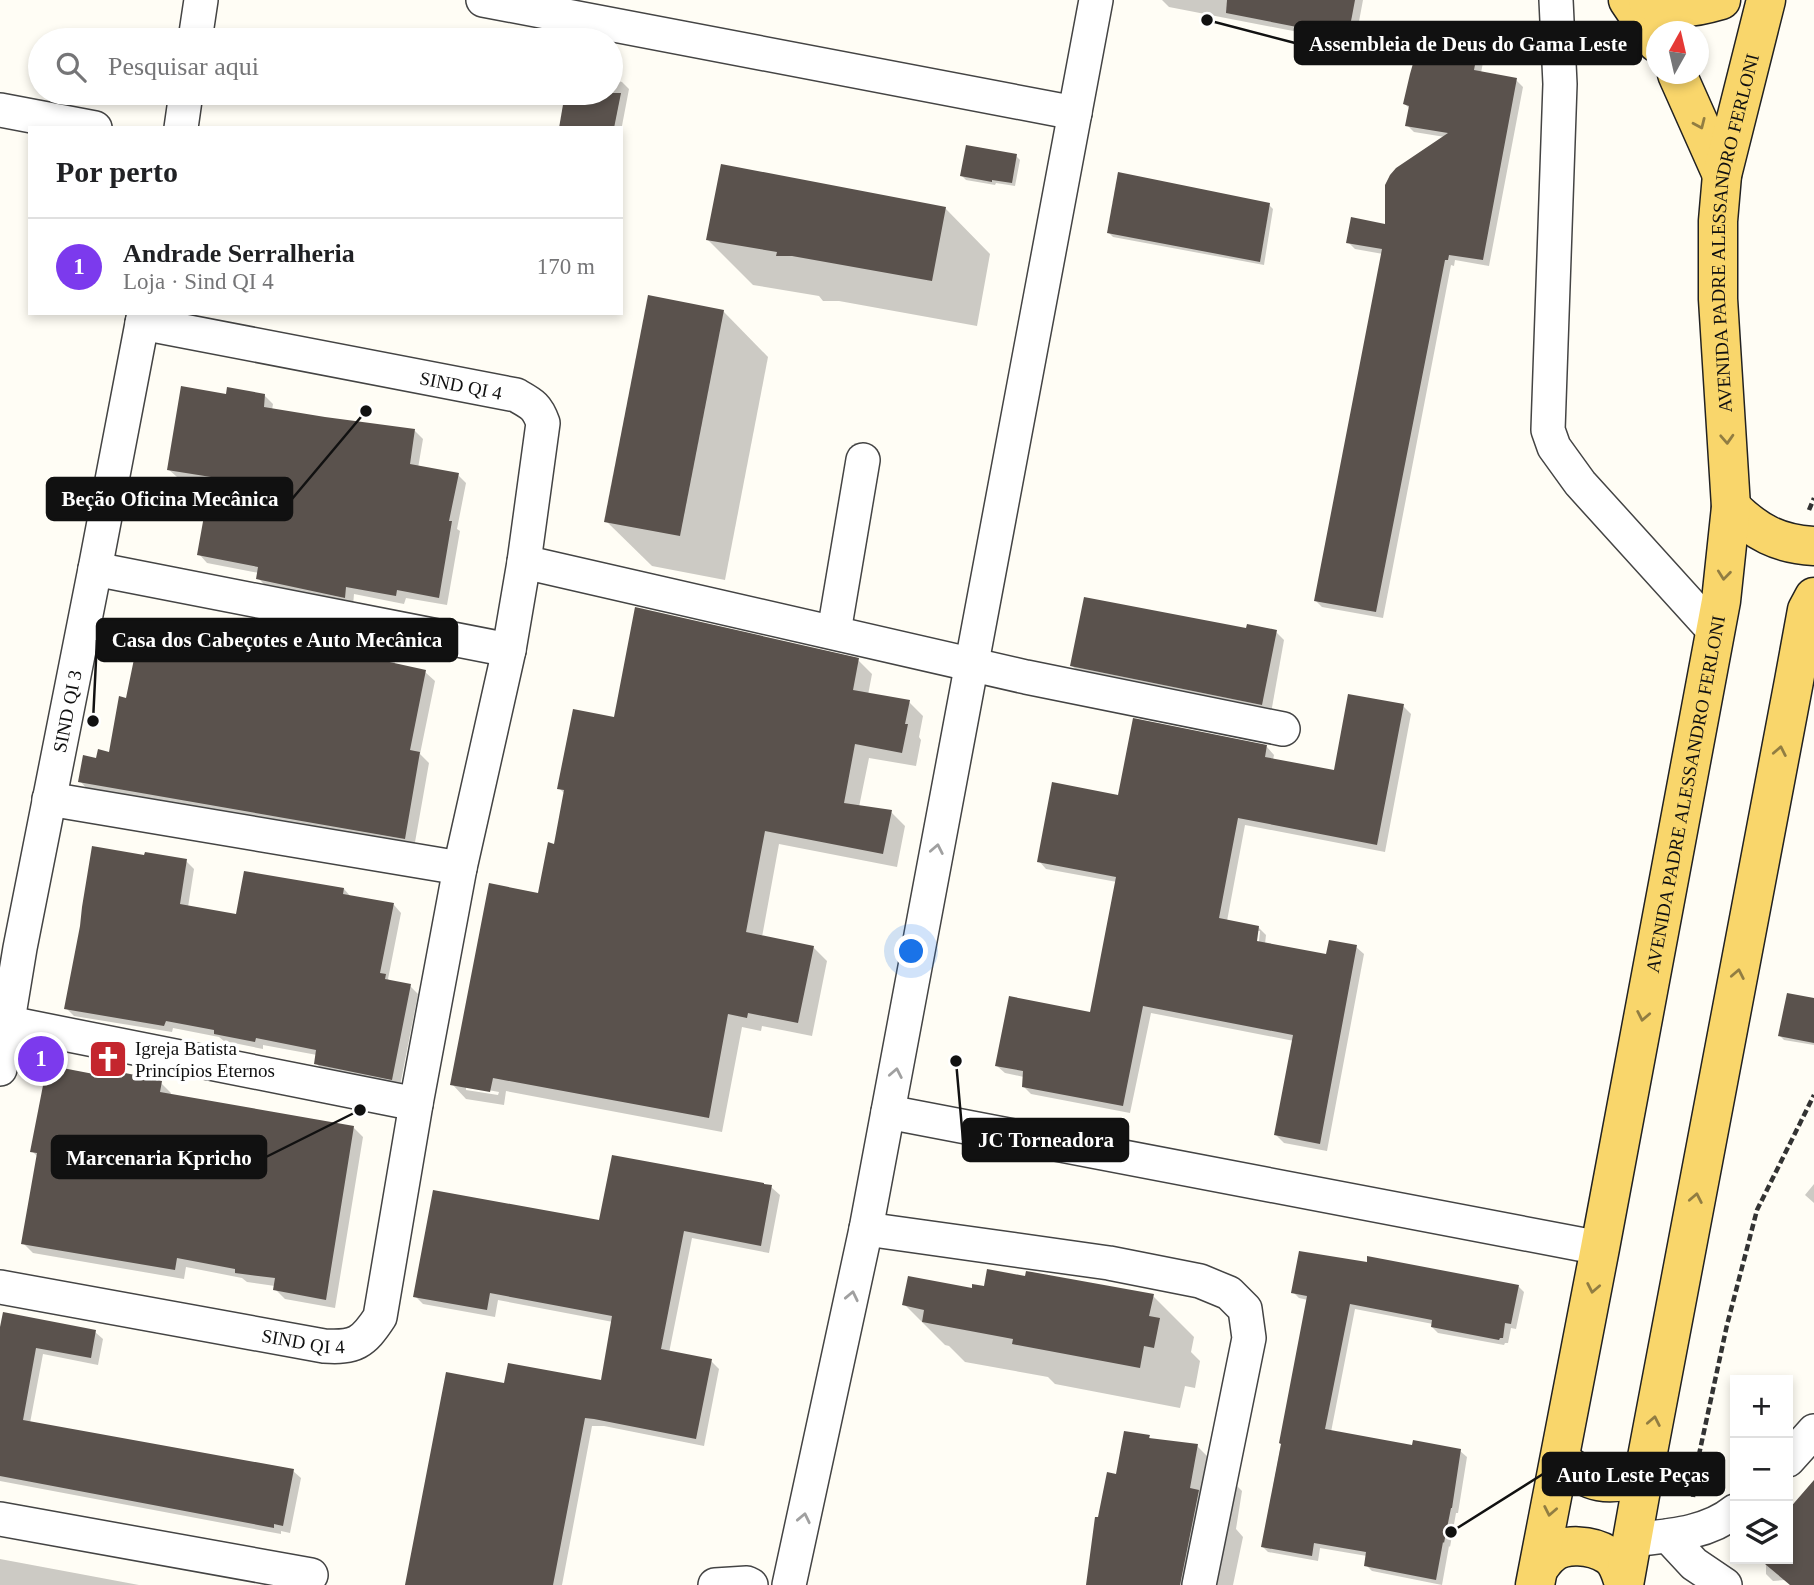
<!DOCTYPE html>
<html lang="pt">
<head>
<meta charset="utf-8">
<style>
	body { margin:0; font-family:"Times New Roman",serif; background:#f2f2f2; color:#202124 }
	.controls { position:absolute; right:21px; bottom:21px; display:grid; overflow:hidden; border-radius:0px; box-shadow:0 4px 10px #0003 }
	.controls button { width:63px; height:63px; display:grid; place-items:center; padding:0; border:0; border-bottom:2px solid #e0e0e0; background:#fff; color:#202124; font:35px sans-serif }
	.compass { position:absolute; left:1646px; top:21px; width:63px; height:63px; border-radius:50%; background:#fff; box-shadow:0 4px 10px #0003; rotate:8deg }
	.you { position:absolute; left:912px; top:952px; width:24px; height:24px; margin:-18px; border:5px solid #fff; border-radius:50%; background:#1a73e8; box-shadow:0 0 0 10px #1a73e833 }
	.badge { display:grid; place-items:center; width:46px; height:46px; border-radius:50%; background:#7c3aed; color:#fff; font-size:23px; font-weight:700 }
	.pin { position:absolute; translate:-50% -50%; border:4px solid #fff; box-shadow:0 2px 7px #0006 }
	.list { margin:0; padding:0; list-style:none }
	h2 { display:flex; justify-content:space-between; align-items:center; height:91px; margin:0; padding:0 28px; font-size:30px }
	h2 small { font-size:23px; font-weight:400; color:#757577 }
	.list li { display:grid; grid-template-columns:46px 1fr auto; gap:21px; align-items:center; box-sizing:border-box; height:98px; padding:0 28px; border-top:2px solid #e0e0e0 }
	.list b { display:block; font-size:26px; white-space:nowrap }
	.list p { margin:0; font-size:23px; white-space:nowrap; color:#757577 }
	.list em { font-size:23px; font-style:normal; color:#757577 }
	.icon { flex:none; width:38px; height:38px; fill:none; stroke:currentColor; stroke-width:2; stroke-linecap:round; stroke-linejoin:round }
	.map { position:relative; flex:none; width:1814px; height:1585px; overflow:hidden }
	.search { position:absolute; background:#fff; box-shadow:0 4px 10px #0003; left:28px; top:28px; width:595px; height:77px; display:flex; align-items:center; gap:18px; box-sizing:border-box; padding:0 24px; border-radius:38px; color:#757577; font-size:26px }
	.panel { position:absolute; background:#fff; box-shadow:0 4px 10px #0003; left:28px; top:126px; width:595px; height:189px; border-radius:0px }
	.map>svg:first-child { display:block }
	.shadow { fill:#0003; fill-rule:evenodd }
	.building { fill:#5a524d }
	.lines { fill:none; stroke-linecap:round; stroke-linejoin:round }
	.minor-casing { stroke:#444; stroke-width:36 }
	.major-casing { stroke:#222; stroke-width:41 }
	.path { stroke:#333; stroke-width:4.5; stroke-dasharray:7 3.5; stroke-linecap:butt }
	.minor { stroke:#fff; stroke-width:33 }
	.major { stroke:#f9d66b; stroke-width:38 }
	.oneway { stroke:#917d42 }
	.oneway2 { stroke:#a0a0a0 }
	.labels { text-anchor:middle; stroke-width:7; stroke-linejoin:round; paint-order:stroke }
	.street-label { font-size:19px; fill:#111; stroke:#fff }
	.poi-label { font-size:19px; fill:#111; stroke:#fff; text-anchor:start }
	.leader { fill:none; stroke:#111; stroke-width:2.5 }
	.callout-dot { fill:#111; stroke:#fff; stroke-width:2.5 }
	.callout { fill:#111; stroke:#111; stroke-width:2.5 }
	.callout-label { font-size:21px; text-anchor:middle; font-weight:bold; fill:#fff }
</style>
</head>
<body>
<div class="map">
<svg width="1814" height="1585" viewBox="0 0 1814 1585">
	<rect width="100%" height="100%" fill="#fffdf5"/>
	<g class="shadow">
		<polygon points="1162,0 1363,0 1355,43 1169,7"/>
		<polygon points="1472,40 1479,47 1478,52 1484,57 1481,73 1516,80 1523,87 1489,266 1455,260 1454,266 1451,265 1383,618 1322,607 1316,601 1383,254 1355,249 1348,242 1386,226 1445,137 1414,132 1407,125 1410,109 1405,104"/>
		<polygon points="611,79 622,82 629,89 621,131 621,128 560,128 567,93 611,93"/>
		<polygon points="1016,156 1020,160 1015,186 996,183 995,185 966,180 962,176"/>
		<polygon points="1269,205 1273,209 1264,265 1113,237 1109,233"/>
		<polygon points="945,208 990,254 977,326 839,301 823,301 819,296 753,285 707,239"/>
		<polygon points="723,311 768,357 725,580 652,566 606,521"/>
		<polygon points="264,395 273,404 272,410 415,431 423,439 418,468 458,475 466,483 457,529 460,531 447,605 406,598 404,604 354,594 353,606 267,587 258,578 259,573 207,563 199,554 212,483 177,477 168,469 227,396"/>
		<polygon points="1248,630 1276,632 1284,640 1271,713 1081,674 1072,666"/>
		<polygon points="339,638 346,645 386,652 395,662 394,665 425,672 435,681 420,754 429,763 414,848 89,791 80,781 98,760 111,754 128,700 285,648"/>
		<path d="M858 660 872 674 868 695 909 702 923 716 919 737 921 740 916 766 869 758 859 807 891 812 905 826 897 867 779 844 762 937 813 947 827 961 812 1036 762 1026 761 1031 742 1027 722 1132 506 1091 504 1105 466 1099 452 1084 540 895 555 846 565 794 559 788 616 719ZM466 1086 499 1092 498 1095 466 1090Z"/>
		<path d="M1403 706 1411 714 1385 852 1245 825 1227 921 1258 927 1266 935 1265 944 1328 956 1356 947 1364 954 1327 1151 1284 1143 1276 1135 1294 1041 1151 1013 1130 1113 1031 1094 1023 1086 1024 1077 1005 1073 997 1066 1091 1014 1117 882 1046 869 1039 861 1120 797 1267 747 1274 755 1273 760 1335 772ZM1257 931H1260L1258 950 1254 949Z"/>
		<polygon points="186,861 194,869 188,907 238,916 344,889 352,898 394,905 401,913 388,979 391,982 410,986 418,994 400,1086 323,1071 316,1063 317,1055 263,1045 263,1049 224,1041 219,1037 173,1028 172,1032 74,1016 66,1008"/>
		<polygon points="1814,1000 1814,1045 1784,1040 1780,1036"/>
		<polygon points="106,1078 161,1083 171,1093 170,1095 353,1127 363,1137 335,1308 285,1299 275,1289 275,1286 247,1282 242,1278 186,1267 184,1279 33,1253 23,1243 38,1157 32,1151"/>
		<polygon points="1814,1184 1814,1203 1805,1195"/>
		<polygon points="771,1187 780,1195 769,1253 692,1238 669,1353 711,1361 719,1369 704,1446 604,1426 592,1426 562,1585 406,1585 505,1385 603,1382 613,1322 498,1300 495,1317 423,1304 415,1296 601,1223"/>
		<polygon points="1518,1286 1524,1292 1516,1329 1511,1328 1508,1343 1505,1343 1504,1345 1438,1333 1432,1327 1433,1324 1355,1309 1331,1432 1413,1447 1460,1451 1467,1457 1458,1513 1456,1513 1450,1547 1449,1546 1442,1585 1372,1571 1366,1565 1367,1556 1320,1548 1318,1561 1268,1552 1262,1546 1308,1300 1299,1298 1293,1292"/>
		<polygon points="973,1290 1153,1296 1194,1337 1191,1352 1200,1361 1195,1388 1185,1386 1180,1408 1055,1384 1048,1377 965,1362 949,1346 945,1345 904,1304"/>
		<polygon points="95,1332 103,1339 98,1365 43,1354 30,1423 293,1471 301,1478 290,1533 281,1531 281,1534 0,1481 0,1338"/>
		<polygon points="1149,1437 1152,1440 1197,1446 1242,1491 1236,1529 1243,1537 1233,1585 1087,1585 1099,1519 1118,1477"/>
		<polygon points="1814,1481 1814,1585 1791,1585 1785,1580 1773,1581 1766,1574 1766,1562 1762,1559 1788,1559 1788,1521 1790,1518 1788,1512"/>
		<polygon points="0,1559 139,1585 0,1585"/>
	</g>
	<g class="building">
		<polygon points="1227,0 1355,0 1348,37 1226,13"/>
		<polygon points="1427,31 1473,39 1471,48 1478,49 1474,70 1517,78 1483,260 1449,255 1448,260 1445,260 1376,612 1314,601 1382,249 1346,243 1351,217 1385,224 1385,185 1390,175 1396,168 1448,133 1405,126 1409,106 1403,104 1410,74 1418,46 1425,46"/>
		<polygon points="565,93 621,93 614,128 559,128"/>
		<polygon points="966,145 1017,154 1012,183 992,180 992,182 960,176"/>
		<polygon points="721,164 946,207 932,281 792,256 776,256 777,252 706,240"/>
		<polygon points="1118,172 1270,203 1260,262 1107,233"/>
		<polygon points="648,295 724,310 680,536 604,522"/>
		<polygon points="181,386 226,394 227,387 265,394 264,407 325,417 415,429 410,464 459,473 449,521 452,521 439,598 397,590 396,596 346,587 345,598 256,579 258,567 197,555 211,477 167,470"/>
		<polygon points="1084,597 1246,628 1247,624 1277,630 1262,705 1070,666"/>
		<polygon points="635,607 859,658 853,690 910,700 905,724 908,724 902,753 855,744 844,803 892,810 883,854 765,831 746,932 814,946 798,1023 748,1013 747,1018 728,1014 709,1118 493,1078 490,1092 450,1085 489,883 538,893 548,842 554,844 564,790 557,789 573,709 614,717"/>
		<polygon points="142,620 283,646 287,626 340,636 339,642 387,651 385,661 426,670 410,750 420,752 405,839 78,782 83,755 96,758 98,749 109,752 119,696 126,698"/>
		<polygon points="1348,694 1404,704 1377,845 1238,818 1219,918 1259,926 1257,941 1326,954 1329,940 1357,945 1320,1144 1274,1135 1293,1035 1143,1006 1123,1106 1022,1087 1023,1071 995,1066 1009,996 1090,1012 1116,877 1037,862 1052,782 1118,795 1133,718 1267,745 1265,757 1334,770"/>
		<polygon points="92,846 144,855 145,852 187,859 180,904 236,914 244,871 344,888 343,894 394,903 380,973 386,974 385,979 411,984 392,1080 314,1064 316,1050 256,1038 255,1042 214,1034 214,1030 166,1021 164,1026 64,1009 80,926 82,907"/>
		<polygon points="1787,993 1814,998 1814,1043 1778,1036"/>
		<polygon points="47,1065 104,1076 105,1069 155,1079 162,1081 160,1092 354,1126 326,1300 273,1290 275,1278 235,1273 235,1269 177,1258 175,1270 21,1244 37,1153 30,1152"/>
		<polygon points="612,1155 764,1183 764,1184 772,1185 761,1246 684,1231 661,1349 712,1359 696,1439 594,1419 585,1418 553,1585 405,1585 446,1372 504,1383 508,1363 601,1380 612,1316 490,1293 487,1310 413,1297 433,1190 599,1220"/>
		<polygon points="1299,1251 1367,1262 1367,1256 1519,1285 1511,1324 1505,1323 1503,1338 1500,1338 1499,1340 1431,1327 1432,1320 1350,1304 1325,1429 1412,1445 1413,1440 1461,1449 1452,1508 1451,1508 1444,1543 1443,1542 1436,1580 1364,1566 1366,1552 1314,1543 1312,1556 1261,1547 1281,1444 1279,1443 1307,1296 1291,1293"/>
		<polygon points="987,1269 1025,1276 1026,1271 1032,1272 1154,1294 1149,1316 1160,1318 1154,1348 1144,1346 1140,1368 1012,1344 1013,1339 922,1322 924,1310 902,1305 908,1276 972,1288 972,1284 984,1286"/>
		<polygon points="3,1312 96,1330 91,1358 36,1348 23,1420 294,1469 283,1526 274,1524 274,1528 0,1476 0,1327"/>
		<polygon points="1124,1431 1150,1435 1149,1438 1198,1444 1190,1488 1199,1490 1180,1585 1086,1585 1095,1517 1098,1517 1107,1472 1116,1474"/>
		<polygon points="1814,1480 1814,1585 1790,1585 1759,1559 1788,1559 1788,1510"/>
	</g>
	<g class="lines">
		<g class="minor-casing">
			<g id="minor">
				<polyline points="483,0 1075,113"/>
				<polyline points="1556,0 1560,84 1548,430 1554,447 1580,483 1715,632"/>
				<polyline points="195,40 201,0"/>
				<polyline points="0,110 95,128"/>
				<polyline points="181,128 186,93"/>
				<polyline points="524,562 1026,677 1283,729"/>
				<polyline points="95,569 509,650"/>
				<polyline points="834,632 863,460"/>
				<polyline points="49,799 460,868"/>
				<polyline points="9,1023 416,1104"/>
				<path id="s1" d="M0 1069 20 948 95 569 144 313"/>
				<polyline points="888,1112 1600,1248"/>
				<polyline points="866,1229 1109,1263 1200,1281 1229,1293 1245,1309 1249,1338 1199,1585"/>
				<path id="s2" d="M0 1287 324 1346C355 1348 363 1343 380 1317L416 1104 460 868 509 650 524 562 543 423C537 406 532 404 516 395L142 323"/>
				<polyline points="1788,1460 1814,1431"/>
				<polyline points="0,1519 311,1575"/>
				<polyline points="1668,1536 1694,1564 1725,1585"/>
				<path d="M1632 1540C1667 1536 1707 1534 1735 1511"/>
				<polyline points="715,1585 747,1583 751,1585"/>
				<polyline points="789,1585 866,1229 1096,0"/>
			</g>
		</g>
		<g class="major-casing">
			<g id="major">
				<polyline points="1628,0 1657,43"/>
				<path d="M1648 0C1679 10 1690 9 1721 0"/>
				<polyline points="1677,74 1722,175"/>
				<path d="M1731 507C1756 532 1778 544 1814 546"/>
				<path d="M1560 1459C1587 1483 1611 1490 1644 1473"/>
				<path d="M1539 1568C1542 1564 1546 1558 1550 1555 1564 1542 1592 1545 1608 1555 1618 1561 1621 1574 1624 1584"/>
				<path id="s3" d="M1535 1585 1600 1248 1721 601 1731 507 1718 299V221L1722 175 1766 0"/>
				<polyline points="1624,1585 1644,1473 1794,681 1807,610 1814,597"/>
			</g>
		</g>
		<g class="path">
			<polyline points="1809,510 1814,498"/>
			<polyline points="1693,1497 1695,1473 1727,1325 1757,1210 1814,1095"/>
		</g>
		<use href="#minor" class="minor"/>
		<use href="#major" class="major"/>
	</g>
	<defs><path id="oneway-chevron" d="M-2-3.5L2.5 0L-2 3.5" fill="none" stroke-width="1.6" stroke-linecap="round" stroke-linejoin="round" transform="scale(1.75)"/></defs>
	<g class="oneway">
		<use href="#oneway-chevron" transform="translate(1700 124) rotate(66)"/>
		<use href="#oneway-chevron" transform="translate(1727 439) rotate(87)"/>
		<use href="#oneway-chevron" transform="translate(1724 575) rotate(96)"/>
		<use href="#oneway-chevron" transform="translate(1780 751) rotate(-79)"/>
		<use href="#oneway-chevron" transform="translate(1738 974) rotate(-79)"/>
		<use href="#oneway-chevron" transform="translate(1643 1016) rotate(101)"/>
		<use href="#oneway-chevron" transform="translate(1696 1198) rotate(-79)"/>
		<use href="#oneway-chevron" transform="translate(1593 1288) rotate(101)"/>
		<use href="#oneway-chevron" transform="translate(1654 1421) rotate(-79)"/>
		<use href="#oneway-chevron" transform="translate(1550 1511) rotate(101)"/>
	</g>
	<g class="oneway2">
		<use href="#oneway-chevron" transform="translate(937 849) rotate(-79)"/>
		<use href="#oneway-chevron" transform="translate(896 1073) rotate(-79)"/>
		<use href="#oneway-chevron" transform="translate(852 1296) rotate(-78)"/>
		<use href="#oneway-chevron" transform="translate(804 1518) rotate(-78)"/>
	</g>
	<defs>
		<g id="church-square" transform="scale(2.0125)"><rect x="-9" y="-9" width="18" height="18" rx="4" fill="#c4262e" stroke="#fff"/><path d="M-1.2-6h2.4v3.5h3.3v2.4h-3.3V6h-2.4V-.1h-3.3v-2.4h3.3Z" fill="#fff"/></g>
	</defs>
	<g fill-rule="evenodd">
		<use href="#church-square" x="108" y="1059"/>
	</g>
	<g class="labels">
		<g class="street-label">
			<text dy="7" stroke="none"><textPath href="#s3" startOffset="1372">AVENIDA PADRE ALESSANDRO FERLONI</textPath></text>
			<text transform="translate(461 385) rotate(11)" y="7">SIND QI 4</text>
			<text dy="7" stroke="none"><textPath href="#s1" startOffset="364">SIND QI 3</textPath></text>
			<text dy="7" stroke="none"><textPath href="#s3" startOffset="805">AVENIDA PADRE ALESSANDRO FERLONI</textPath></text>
			<text dy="7" stroke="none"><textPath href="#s2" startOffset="308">SIND QI 4</textPath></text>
		</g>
		<g class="poi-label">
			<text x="135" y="1055">Igreja Batista<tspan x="135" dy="22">Princípios Eternos</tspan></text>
		</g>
	</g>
	<path class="leader" d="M1207 20L1295 43M366 411L292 499M93 721L97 640M956 1061L963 1140M360 1110L266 1157M1451 1532L1543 1474"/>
	<g class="callout-dot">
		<circle cx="1207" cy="20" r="7"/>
		<circle cx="366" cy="411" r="7"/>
		<circle cx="93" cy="721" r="7"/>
		<circle cx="956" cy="1061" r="7"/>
		<circle cx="360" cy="1110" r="7"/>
		<circle cx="1451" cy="1532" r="7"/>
	</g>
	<g class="callout">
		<rect x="1295" y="22" width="346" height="42" rx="7"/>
		<rect x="47" y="478" width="245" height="42" rx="7"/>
		<rect x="97" y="619" width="360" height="42" rx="7"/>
		<rect x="963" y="1119" width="165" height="42" rx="7"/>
		<rect x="52" y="1136" width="214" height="42" rx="7"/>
		<rect x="1543" y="1453" width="181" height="42" rx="7"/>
	</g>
	<g class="callout-label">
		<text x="1468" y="51">Assembleia de Deus do Gama Leste</text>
		<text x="170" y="506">Beção Oficina Mecânica</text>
		<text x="277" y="647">Casa dos Cabeçotes e Auto Mecânica</text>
		<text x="1046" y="1147">JC Torneadora</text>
		<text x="159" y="1165">Marcenaria Kpricho</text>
		<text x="1633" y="1482">Auto Leste Peças</text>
	</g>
</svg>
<div class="controls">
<button>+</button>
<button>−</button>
<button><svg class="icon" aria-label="layers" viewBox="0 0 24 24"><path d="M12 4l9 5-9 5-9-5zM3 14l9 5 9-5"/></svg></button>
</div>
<svg class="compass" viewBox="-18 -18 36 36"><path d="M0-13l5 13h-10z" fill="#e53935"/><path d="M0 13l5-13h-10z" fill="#757577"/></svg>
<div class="you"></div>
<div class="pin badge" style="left:41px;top:1059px">1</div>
<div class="search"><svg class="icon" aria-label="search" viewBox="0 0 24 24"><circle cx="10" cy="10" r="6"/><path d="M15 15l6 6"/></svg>Pesquisar aqui</div>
<section class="panel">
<h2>Por perto<small></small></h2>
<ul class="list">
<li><span class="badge">1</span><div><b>Andrade Serralheria</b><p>Loja · Sind QI 4</p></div><em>170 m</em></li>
</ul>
</section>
</div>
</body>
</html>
